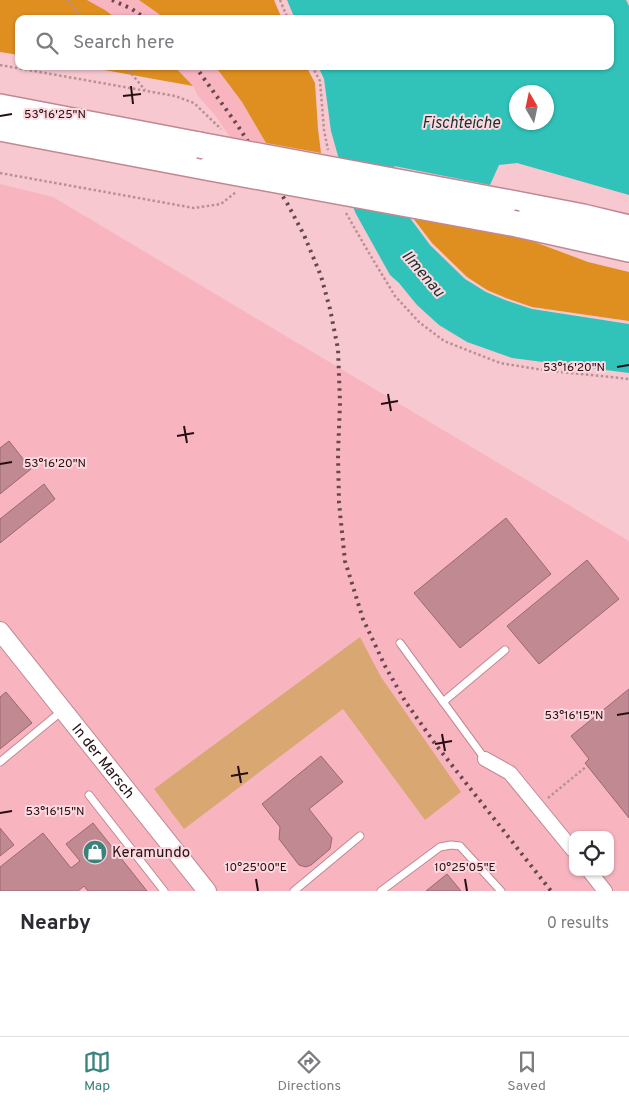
<!DOCTYPE html>
<html lang="en">
<head>
<meta charset="utf-8">
<style>
	body { margin:0; font-family:Overpass,sans-serif; background:#f7f7f7; color:#2b2b33 }
	.controls { position:absolute; right:15px; bottom:15px; display:grid; overflow:hidden; border-radius:10px; box-shadow:0 1px 4px #0004 }
	.controls button { width:45px; height:45px; display:grid; place-items:center; padding:0; border:0; border-bottom:1px solid #e1e1e2; background:#fff; color:#2b2b33; font:25px sans-serif }
	.compass { position:absolute; left:509px; top:85px; width:45px; height:45px; border-radius:50%; background:#fff; box-shadow:0 1px 4px #0004; rotate:351deg }
	.list { margin:0; padding:0; list-style:none }
	h2 { display:flex; justify-content:space-between; align-items:center; height:65px; margin:0; padding:0 20px; font-size:21px }
	h2 small { font-size:16px; font-weight:400; color:#7c7c81 }
	.icon { flex:none; width:28px; height:28px; fill:none; stroke:currentColor; stroke-width:2; stroke-linecap:round; stroke-linejoin:round }
	.map { position:relative; flex:none; width:629px; height:891px; overflow:hidden }
	.search { position:absolute; background:#fff; box-shadow:0 1px 4px #0004; left:15px; right:15px; top:15px; height:55px; display:flex; align-items:center; gap:12px; box-sizing:border-box; padding:0 18px; border-radius:10px; color:#7c7c81; font-size:19px }
	.sheet { height:145px; background:#fff }
	nav { display:flex; justify-content:space-around; align-items:center; box-sizing:border-box; height:70px; border-top:1px solid #e1e1e2; background:#fff; font-size:14px; color:#7c7c81 }
	nav a { display:grid; justify-items:center; gap:2px }
	nav .on { color:#3a827c }
	.map>svg:first-child { display:block }
	.built { fill:#f8b5c0; fill-rule:evenodd }
	.green { fill:#d9a872 }
	.forest { fill:#df8f20 }
	.water { fill:#31c3ba; fill-rule:evenodd }
	.building { fill:#c18a93; stroke:#9c6770 }
	.lines { fill:none; stroke-linecap:round; stroke-linejoin:round }
	.service-casing { stroke:#c08992; stroke-width:9 }
	.minor-casing { stroke:#c08992; stroke-width:16 }
	.tertiary-casing { stroke:#c08992; stroke-width:20 }
	.motorway-casing { stroke:#c08992; stroke-width:28 }
	.path { stroke:#b79096; stroke-width:2.5; stroke-dasharray:2.5 2.5; stroke-linecap:butt }
	.service { stroke:#fff; stroke-width:7 }
	.minor { stroke:#fff; stroke-width:14 }
	.tertiary { stroke:#fff; stroke-width:18 }
	.motorway { stroke:#fff; stroke-width:25 }
	.rail { stroke:#64484d; stroke-width:4; stroke-dasharray:2.5 5; stroke-linecap:butt }
	.motorway-bridge-casing { stroke:#c08992; stroke-width:28; stroke-linecap:butt }
	.motorway-bridge { stroke:#fff; stroke-width:25 }
	.ticks { fill:none; stroke:#241014; stroke-width:2 }
	.labels { text-anchor:middle; stroke-width:4; stroke-linejoin:round; paint-order:stroke }
	.street-label { font-size:15px; fill:#241014; stroke:#fdd8de }
	.poi-label { font-size:15px; fill:#241014; stroke:#fdd8de; text-anchor:start }
	.water-label { font-size:16px; font-style:italic; fill:#163331; stroke:#fdd8de }
	.ticks-label { font-size:12px; text-anchor:middle; fill:#241014; stroke:#fdd8de; stroke-width:4; stroke-linejoin:round; paint-order:stroke }
</style>
</head>
<body>
<div class="map">
<svg width="629" height="891" viewBox="0 0 629 891">
	<rect width="100%" height="100%" fill="#f7c8cf"/>
	<g class="built">
		<polygon points="87,0 139,0 166,19 117,19 105,10"/>
		<polygon points="174,66 215,66 242,102 266,143 230,137 215,115 198,96 193,86"/>
		<path d="M0 184 53 197 629 541V891H0ZM573 835H610V872H573Z"/>
	</g>
	<polygon class="green" points="360,637 381,677 461,792 425,820 343,709 184,829 154,789"/>
	<g class="forest">
		<polygon points="0,0 87,0 105,10 117,19 19,19 19,55 0,52"/>
		<polygon points="139,0 274,0 282,19 166,19"/>
		<polygon points="82,66 174,66 193,86"/>
		<polygon points="215,66 306,66 315,83 318,129 321,153 266,143 242,102"/>
		<polygon points="413,218 524,238 588,262 629,272 629,321 532,307 506,298 487,290 467,277 432,243"/>
	</g>
	<path class="water" d="M287 0H626L629 6V195L517 163 499 165 490 185 394 166 410 218 430 245 465 279 486 292 505 300 532 309 629 324V373L512 358 467 342 439 325 417 305 399 283 390 275 356 214 351 202 331 131 324 79 318 66H610V19H295ZM516 92H546V122H516Z"/>
	<g class="building">
		<polygon points="9,441 31,469 0,494 0,448"/>
		<polygon points="44,484 55,499 0,543 0,519"/>
		<polygon points="506,518 551,574 460,648 414,593"/>
		<polygon points="587,560 619,599 539,664 507,626"/>
		<polygon points="629,689 629,818 585,763 589,759 571,736"/>
		<polygon points="6,692 32,723 0,749 0,697"/>
		<polygon points="321,756 343,782 309,809 332,838 330,849 311,865 306,867 299,865 279,839 280,827 262,804"/>
		<polygon points="93,823 147,891 88,891 84,886 78,891 0,891 0,867 43,833 71,868 80,861 66,844"/>
		<polygon points="0,828 14,845 0,856"/>
		<polygon points="447,874 461,891 426,891"/>
	</g>
	<g class="lines">
		<g class="service-casing">
			<g id="service">
				<polyline points="400,643 485,759"/>
				<polyline points="443,702 505,650"/>
				<polyline points="0,762 63,710"/>
				<polyline points="89,795 164,891"/>
				<polyline points="294,891 360,836"/>
				<polyline points="381,891 440,847 451,845 460,846 501,891"/>
			</g>
		</g>
		<g class="minor-casing">
			<g id="minor">
				<polyline points="485,759 510,773 573,850"/>
				<polyline points="590,872 605,891"/>
			</g>
		</g>
		<g class="tertiary-casing">
			<g id="tertiary">
				<path id="s1" d="M0 631 207 891"/>
			</g>
		</g>
		<g class="motorway-casing">
			<g id="motorway">
				<polyline points="0,107 199,145"/>
				<polyline points="0,128 211,168"/>
				<polyline points="505,202 583,217 629,228"/>
				<polyline points="517,224 629,249"/>
			</g>
		</g>
		<g class="path">
			<polyline points="67,0 83,19"/>
			<polyline points="280,0 288,19"/>
			<polyline points="0,65 175,96 194,103 221,129"/>
			<polyline points="125,66 145,90"/>
			<polyline points="312,66 320,81 324,130 328,150"/>
			<polyline points="0,173 194,208 221,204 236,192"/>
			<polyline points="346,213 369,253 395,296 419,322 444,341 500,363 543,370 629,379"/>
			<polyline points="548,798 587,766"/>
		</g>
		<use href="#service" class="service"/>
		<use href="#minor" class="minor"/>
		<use href="#tertiary" class="tertiary"/>
		<use href="#motorway" class="motorway"/>
		<g class="rail">
			<polyline points="112,0 132,9 146,19"/>
			<polyline points="195,66 238,126 287,203 304,235 321,276 330,309 338,349 340,403 338,454 339,503 345,561 363,619 385,666 405,701 436,745 551,891"/>
		</g>
		<g class="motorway-bridge-casing">
			<g id="motorway-bridge">
				<polyline points="199,145 505,202"/>
				<polyline points="211,168 517,224"/>
			</g>
		</g>
		<use href="#motorway-bridge" class="motorway-bridge"/>
	</g>
	<path class="ticks" d="M131 86 133 104M123 96 141 94M0 116 12 114M617 367 629 365M388 394 391 411M381 404 398 401M184 426 187 443M177 436 194 433M0 464 12 462M617 715 629 713M442 734 445 751M435 744 452 741M238 766 241 783M231 776 248 773M0 813 12 811M256 879 258 891M465 879 467 891"/>
	<defs>
		<g id="shop-disc" transform="scale(1.25)"><circle r="9.5" fill="#3a827c" stroke="#fdd8de"/><path d="M-5-2.5h2.3a2.7 3.5 0 0 1 5.4 0H5L5.5 6h-11ZM-1.5-2.5h3a1.5 2.3 0 0 0-3 0Z" fill="#fff"/></g>
	</defs>
	<g fill-rule="evenodd">
		<use href="#shop-disc" x="95" y="852"/>
	</g>
	<g class="labels">
		<g class="street-label">
			<text dy="5" stroke="none"><textPath href="#s1" startOffset="166">In der Marsch</textPath></text>
		</g>
		<g class="poi-label">
			<text x="112" y="857">Keramundo</text>
		</g>
		<g class="water-label">
			<text x="461" y="128">Fischteiche</text>
			<text transform="translate(424 273) rotate(49)" y="6">Ilmenau</text>
		</g>
	</g>
	<g class="ticks-label">
		<text x="55" y="118">53°16'25"N</text>
		<text x="574" y="371">53°16'20"N</text>
		<text x="55" y="467">53°16'20"N</text>
		<text x="574" y="719">53°16'15"N</text>
		<text x="55" y="815">53°16'15"N</text>
		<text x="256" y="871">10°25'00"E</text>
		<text x="465" y="871">10°25'05"E</text>
	</g>
</svg>
<div class="controls">
<button><svg class="icon" aria-label="locate" viewBox="0 0 24 24"><circle cx="12" cy="12" r="6"/><path d="M12 2v4M12 18v4M2 12h4M18 12h4"/></svg></button>
</div>
<svg class="compass" viewBox="-18 -18 36 36"><path d="M0-13l5 13h-10z" fill="#e53935"/><path d="M0 13l5-13h-10z" fill="#7c7c81"/></svg>
<div class="search"><svg class="icon" aria-label="search" viewBox="0 0 24 24"><circle cx="10" cy="10" r="6"/><path d="M15 15l6 6"/></svg>Search here</div>
</div>
<section class="sheet">
<h2>Nearby<small>0 results</small></h2>
<ul class="list">
</ul>
</section>
<nav>
<a class="on"><svg class="icon" aria-label="map" viewBox="0 0 24 24"><path d="M3 6l6-2 6 2 6-2v14l-6 2-6-2-6 2zM9 4v14M15 6v14"/></svg>Map</a>
<a><svg class="icon" aria-label="directions" viewBox="0 0 24 24"><path d="M12 3l9 9-9 9-9-9zM9 14v-3h6M13 9l2 2-2 2"/></svg>Directions</a>
<a><svg class="icon" aria-label="saved" viewBox="0 0 24 24"><path d="M7 4h10v16l-5-4-5 4z"/></svg>Saved</a>
</nav>
</body>
</html>
